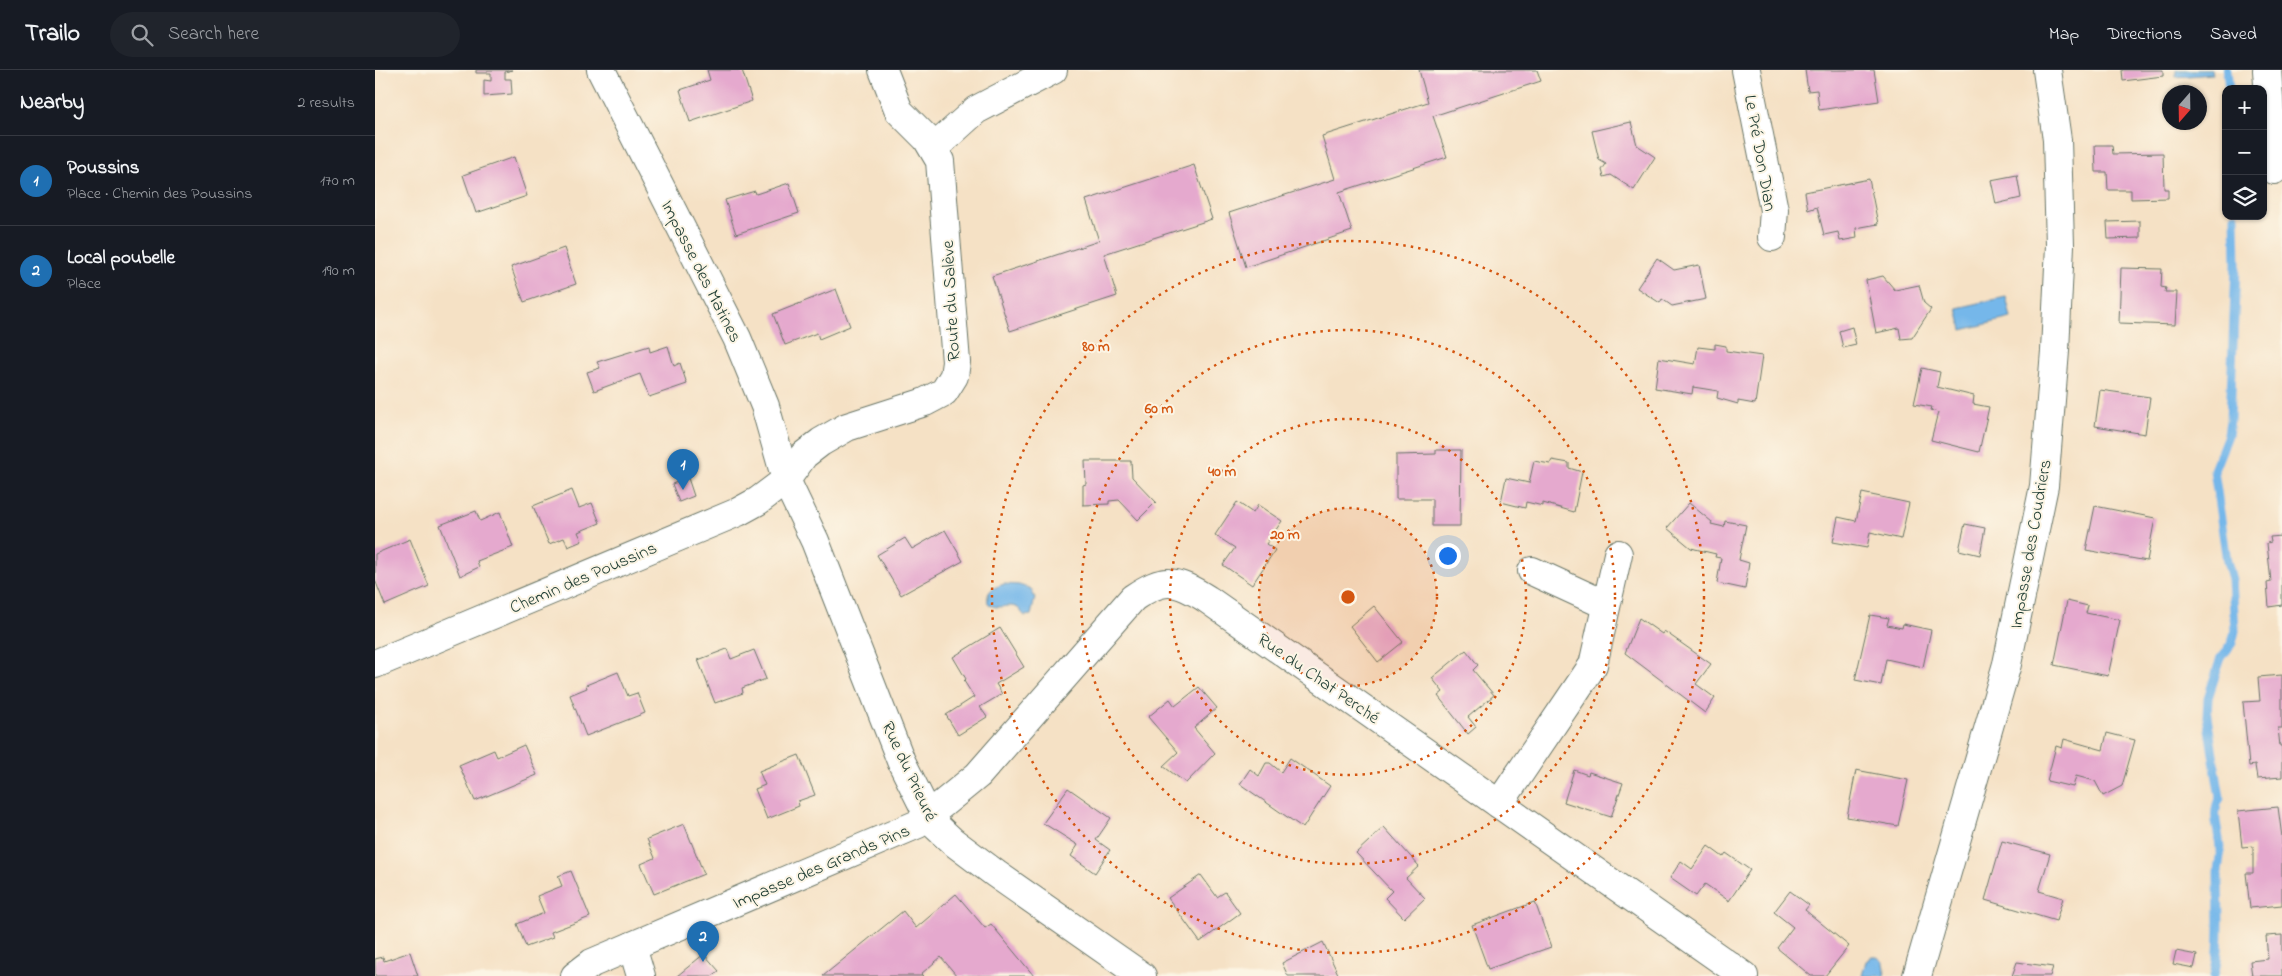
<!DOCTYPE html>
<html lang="en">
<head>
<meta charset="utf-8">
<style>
	body { margin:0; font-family:"Indie Flower",sans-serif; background:#20242c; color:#f1f3f6 }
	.controls { position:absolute; right:15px; top:15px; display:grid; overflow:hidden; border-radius:10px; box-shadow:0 1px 4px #0004 }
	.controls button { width:45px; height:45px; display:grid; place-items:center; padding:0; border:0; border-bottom:1px solid #363941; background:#171b24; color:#f1f3f6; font:25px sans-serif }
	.compass { position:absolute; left:1787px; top:15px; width:45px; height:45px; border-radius:50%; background:#171b24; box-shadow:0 1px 4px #0004; rotate:200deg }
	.you { position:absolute; left:1072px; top:485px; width:18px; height:18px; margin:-12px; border:4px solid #fff; border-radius:50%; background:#1a73e8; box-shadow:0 0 0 8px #1a73e833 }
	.badge { display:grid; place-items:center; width:32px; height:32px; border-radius:50%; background:#1f6fb2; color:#fff; font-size:16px; font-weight:700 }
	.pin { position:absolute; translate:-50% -41px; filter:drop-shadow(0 1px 2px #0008) }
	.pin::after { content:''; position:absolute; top:26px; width:18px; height:15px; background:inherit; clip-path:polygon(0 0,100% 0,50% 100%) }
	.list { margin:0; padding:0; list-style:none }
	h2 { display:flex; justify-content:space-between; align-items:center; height:65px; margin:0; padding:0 20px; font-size:21px }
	h2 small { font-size:16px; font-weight:400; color:#9ea1a6 }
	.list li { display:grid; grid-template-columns:32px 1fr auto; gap:15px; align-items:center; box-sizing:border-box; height:90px; padding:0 20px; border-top:1px solid #363941 }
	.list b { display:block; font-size:19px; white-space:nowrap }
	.list p { margin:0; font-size:16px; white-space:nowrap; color:#9ea1a6 }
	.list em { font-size:16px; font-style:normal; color:#9ea1a6 }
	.icon { flex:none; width:28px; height:28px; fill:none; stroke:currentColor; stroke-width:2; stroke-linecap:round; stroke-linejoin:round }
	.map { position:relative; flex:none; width:1907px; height:906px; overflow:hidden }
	header { display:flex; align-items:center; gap:30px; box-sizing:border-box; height:70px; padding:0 25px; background:#171b24; border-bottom:1px solid #363941 }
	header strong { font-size:24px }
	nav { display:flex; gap:28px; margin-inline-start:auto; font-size:18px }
	.search { width:350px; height:45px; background:#20242c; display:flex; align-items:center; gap:12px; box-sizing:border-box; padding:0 18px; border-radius:28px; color:#9ea1a6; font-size:19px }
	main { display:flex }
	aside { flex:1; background:#171b24 }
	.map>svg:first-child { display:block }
	.water { fill:#75b7ea; stroke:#4a7a8f }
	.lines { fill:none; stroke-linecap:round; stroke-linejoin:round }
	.stream { stroke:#75b7ea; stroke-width:9 }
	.building { fill:#e5a9ce }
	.minor-casing { stroke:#6a7667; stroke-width:30 }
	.minor { stroke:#fff; stroke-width:28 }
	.ring { fill:none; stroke:#d45610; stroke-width:2.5; stroke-dasharray:2.5 5 }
	.labels { text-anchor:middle; stroke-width:4; stroke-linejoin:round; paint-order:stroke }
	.street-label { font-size:18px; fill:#1f3d34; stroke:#fcf5e5 }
	.centre { fill:#d45610; stroke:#fcf5e5; stroke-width:2.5 }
	.ring-label { font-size:15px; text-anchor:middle; font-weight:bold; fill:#d45610; stroke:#fcf5e5; stroke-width:4; stroke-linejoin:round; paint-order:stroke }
</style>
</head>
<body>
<header>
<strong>Trailo</strong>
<div class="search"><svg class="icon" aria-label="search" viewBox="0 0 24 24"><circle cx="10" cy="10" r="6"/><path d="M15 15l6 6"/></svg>Search here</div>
<nav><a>Map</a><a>Directions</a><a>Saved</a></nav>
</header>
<main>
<aside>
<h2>Nearby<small>2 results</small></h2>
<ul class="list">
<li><span class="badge">1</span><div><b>Poussins</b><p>Place · Chemin des Poussins</p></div><em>170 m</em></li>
<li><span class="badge">2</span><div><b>Local poubelle</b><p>Place</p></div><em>190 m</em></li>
</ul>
</aside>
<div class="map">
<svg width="1907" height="906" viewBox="0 0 1907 906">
	<rect width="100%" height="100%" fill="#fcf5e5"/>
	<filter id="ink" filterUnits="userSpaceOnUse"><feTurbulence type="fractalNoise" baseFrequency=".02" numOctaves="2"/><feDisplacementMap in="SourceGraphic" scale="10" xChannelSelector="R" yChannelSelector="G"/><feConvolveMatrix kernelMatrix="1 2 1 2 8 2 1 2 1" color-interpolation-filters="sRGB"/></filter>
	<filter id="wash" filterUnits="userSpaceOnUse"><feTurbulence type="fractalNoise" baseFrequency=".0096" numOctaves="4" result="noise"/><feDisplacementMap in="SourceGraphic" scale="20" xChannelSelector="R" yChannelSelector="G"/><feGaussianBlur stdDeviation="1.12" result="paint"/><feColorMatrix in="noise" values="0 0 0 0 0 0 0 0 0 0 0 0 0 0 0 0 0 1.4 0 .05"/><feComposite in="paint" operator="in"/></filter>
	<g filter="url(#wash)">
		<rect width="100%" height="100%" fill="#f5e1c5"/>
		<g class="water">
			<polygon points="1801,0 1836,0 1837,4 1801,7"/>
			<polygon points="1631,227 1636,248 1587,260 1582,238"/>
			<path d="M629 514 644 515 656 519 660 528 656 545 650 546C647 544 646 540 643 538 632 532 623 542 613 533 611 520 618 518 629 514Z"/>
			<path d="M1497 887H1502C1510 891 1511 897 1509 906H1487L1491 891Z"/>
		</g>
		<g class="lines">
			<g class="stream">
				<polyline points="1852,0 1854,19"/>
				<path d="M1839 906C1847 872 1843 838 1843 803 1843 795 1846 787 1845 780 1845 762 1835 744 1845 728L1832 646 1833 628 1840 606 1846 588 1857 573 1860 561 1857 510 1852 491 1839 400 1853 365 1855 350 1861 195 1860 146"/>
			</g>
		</g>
		<g id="blocks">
			<g class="building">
				<polygon points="101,0 137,0 130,2 130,9 136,9 137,24 109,26 109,10 116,11 116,3 101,3"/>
				<polygon points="332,0 367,0 377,31 315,52 305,20 335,10"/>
				<polygon points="1044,0 1162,0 1166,11 1058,46 1072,87 964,122 977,161 871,197 854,143 960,109 947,66 1053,32"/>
				<polygon points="1430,0 1499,0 1504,31 1444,40 1442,20 1433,21"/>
				<polygon points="1747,0 1788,0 1788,6 1748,11"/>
				<polygon points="1256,52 1262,75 1280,87 1259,120 1236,105 1229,107 1227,100 1231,94 1224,90 1217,61"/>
				<polygon points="1720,75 1737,75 1738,84 1788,83 1789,119 1793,119 1793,128 1756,129 1756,120 1733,120 1732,102 1721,102"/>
				<polygon points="139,87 152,126 101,143 88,105"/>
				<polygon points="819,95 837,149 729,184 742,226 635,261 617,206 724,171 711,130"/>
				<polygon points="1642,105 1646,128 1621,134 1616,110"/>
				<polygon points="1494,109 1503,154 1481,158 1482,168 1465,171 1463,162 1449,165 1442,137 1433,140 1430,122"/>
				<polygon points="414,113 424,143 361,164 350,130 380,121 381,124"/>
				<polygon points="1765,151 1765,168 1733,169 1732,152"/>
				<polygon points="189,178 201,214 149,232 136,197"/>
				<polygon points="1282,188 1299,200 1324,195 1331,229 1297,236 1287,229 1285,233 1262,218"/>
				<polygon points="1746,198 1787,199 1786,217 1791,218 1790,222 1802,222 1800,255 1744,253"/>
				<polygon points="1508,206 1520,220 1544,215 1549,233 1556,239 1537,268 1526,269 1524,258 1501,263 1491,210"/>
				<polygon points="461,219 475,256 444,269 442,263 410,275 398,244"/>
				<polygon points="1477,257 1481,275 1468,278 1464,261"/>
				<polygon points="1340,274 1351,276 1351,281 1387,286 1380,334 1363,331 1363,334 1342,328 1343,321 1318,317 1317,324 1280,318 1284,288 1320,294 1323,277 1340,279"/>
				<polygon points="274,276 275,282 293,276 299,296 305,293 312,314 274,327 265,304 219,321 212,302 225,298 222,292"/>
				<polygon points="1547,298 1565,302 1562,317 1599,326 1598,334 1614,337 1604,382 1556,370 1563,342 1556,340 1557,337 1539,334"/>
				<polygon points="1725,320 1775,327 1770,364 1720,356"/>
				<polygon points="1061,380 1086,380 1085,456 1057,456 1057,429 1021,429 1021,385 1061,384"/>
				<polygon points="1177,390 1194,393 1194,398 1207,402 1199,442 1168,433 1168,436 1151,432 1150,438 1126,432 1131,408 1154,413 1159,391 1175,394"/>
				<polygon points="710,391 756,391 757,407 781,432 763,450 744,430 734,431 734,434 708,435 708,415 711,414"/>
				<polygon points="313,408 319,426 304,432 297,414"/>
				<polygon points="197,420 204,438 217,433 225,453 203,462 207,471 193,477 189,468 174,474 158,436"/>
				<polygon points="1487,423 1534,433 1526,469 1495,462 1492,478 1458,472 1463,447 1481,451"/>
				<polygon points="862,432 878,443 883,435 907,451 891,474 900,480 877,515 848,495 860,478 840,465"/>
				<polygon points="1314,433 1337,452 1336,454 1349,457 1350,451 1371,455 1364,490 1374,493 1370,519 1342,513 1346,488 1340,487 1341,484 1316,478 1292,458"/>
				<polygon points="1720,436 1780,448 1772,491 1711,480"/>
				<polygon points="101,441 105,451 125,442 138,477 102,491 104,497 85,506 65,455"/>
				<polygon points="1590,454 1610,458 1605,485 1584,480"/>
				<polygon points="570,460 588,491 526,525 502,485 530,468 537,479"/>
				<polygon points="1907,466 1907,535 1894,537 1892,513 1896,512 1892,473 1896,472 1895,467"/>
				<polygon points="35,469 54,516 10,535 0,510 0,484"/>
				<polygon points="1692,531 1713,536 1711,543 1745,550 1733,606 1679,595"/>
				<polygon points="999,536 1028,572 1003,592 975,556"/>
				<polygon points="1495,545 1514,548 1512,555 1527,558 1528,554 1556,560 1548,597 1511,589 1506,615 1480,610"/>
				<polygon points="1264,548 1287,564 1289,561 1336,594 1321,614 1340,628 1330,643 1250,583"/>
				<polygon points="625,558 649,597 621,614 627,624 605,637 612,647 583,665 571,645 599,627 589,611 591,609 578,587"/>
				<polygon points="352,579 356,589 379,580 391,609 367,618 368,623 340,633 323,590"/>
				<polygon points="1091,580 1103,595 1098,600 1119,625 1093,647 1101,657 1093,664 1063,626 1068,622 1057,608"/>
				<polygon points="243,602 253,626 262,623 270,643 211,666 195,625 212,618 211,615"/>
				<polygon points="1907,605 1907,658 1903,658 1905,676 1907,676 1907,707 1882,709 1880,695 1874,696 1868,632 1885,631 1883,607"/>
				<polygon points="824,617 842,638 819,658 840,683 811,713 788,696 803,682 773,647 795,629 800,636"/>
				<polygon points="1732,663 1760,670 1747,716 1728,726 1720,711 1701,706 1698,717 1672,711 1681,676 1687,678 1689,669 1728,680"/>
				<polygon points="149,675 162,705 100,731 84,695 119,680 122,687"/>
				<polygon points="424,685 440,725 423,731 424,736 392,749 380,719 390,715 384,701"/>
				<polygon points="915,688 955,716 928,758 865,714 875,699 884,706 891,693 895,693 906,702"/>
				<polygon points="1199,700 1213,705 1214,702 1248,713 1236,747 1189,732"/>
				<polygon points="1481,700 1533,710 1523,756 1472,747"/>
				<polygon points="693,718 736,748 721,770 735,780 720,803 696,786 703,775 668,753"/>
				<polygon points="1903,737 1907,767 1907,835 1875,838 1871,803 1878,803 1878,776 1867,777 1863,741"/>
				<polygon points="309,754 329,804 279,824 266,794 280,788 272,769"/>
				<polygon points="1009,757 1044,796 1031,808 1050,828 1029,848 1010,828 1017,821 981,783"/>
				<polygon points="1627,771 1675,784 1664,821 1688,828 1681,851 1610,830"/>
				<polygon points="1333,776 1348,787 1351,783 1375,800 1354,831 1330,814 1321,826 1295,808 1306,791 1317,799"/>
				<polygon points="196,801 215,847 176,862 178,867 151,877 142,854 169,843 162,826 187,816 183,806"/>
				<polygon points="826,805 842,827 850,822 865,843 825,872 793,828"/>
				<polygon points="1415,821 1434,835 1430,840 1474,876 1450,906 1436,906 1402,878 1418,857 1399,842"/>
				<polygon points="581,824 610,858 616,854 659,906 582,906 566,887 546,904 548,906 448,906 528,841 541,858"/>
				<polygon points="1160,832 1176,877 1113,899 1097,855"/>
				<polygon points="1907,865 1907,906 1877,906 1875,891 1893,889 1891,866"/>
				<polygon points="948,872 964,906 913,906 907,893"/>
				<polygon points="1801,881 1822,885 1819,898 1798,894"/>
				<polygon points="35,882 43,906 0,906 0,889 8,887 9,891"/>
				<polygon points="329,884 344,901 337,906 302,906"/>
				<polygon points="1642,892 1678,897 1675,906 1637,906"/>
			</g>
		</g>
	</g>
	<g filter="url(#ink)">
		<use href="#blocks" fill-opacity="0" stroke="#6a7667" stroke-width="1"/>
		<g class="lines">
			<g class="minor-casing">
				<g id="minor">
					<polyline points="226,0 362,268 390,336 411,410 440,471 526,691 553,745 562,757 577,771 621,804 767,906"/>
					<polyline points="1371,0 1399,140 1397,167"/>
					<polyline points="1892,0 1899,100"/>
					<polyline points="559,78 601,40 678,0"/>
					<polyline points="1157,501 1231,535"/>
					<polyline points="0,594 363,442 383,431 411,410 429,385 446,372 472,357 550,332 569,322 579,306 581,292 565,91 552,69 524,41 508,0"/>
					<polyline points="1124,734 1218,595 1243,484"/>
					<polyline points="257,876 266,906"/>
					<path d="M200 906 217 893 543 754 603 705 758 528C789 507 800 509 832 529L1369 906"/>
					<polyline points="1542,906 1632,594 1669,416 1680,281 1685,175 1682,70 1672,0"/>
				</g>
			</g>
			<use href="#minor" class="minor"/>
		</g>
	</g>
	<circle cx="973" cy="527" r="89" fill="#d45610" fill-opacity=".12"/>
	<g class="ring">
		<circle cx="973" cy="527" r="89"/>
		<circle cx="973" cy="527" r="178"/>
		<circle cx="973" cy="527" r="267"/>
		<circle cx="973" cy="527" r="356"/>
	</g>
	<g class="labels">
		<g class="street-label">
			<text transform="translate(1386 83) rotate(80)" y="6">Le Pré Don Dian</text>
			<text transform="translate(327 201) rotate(63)" y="6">Impasse des Matines</text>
			<text transform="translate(575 231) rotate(-93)" y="6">Route du Salève</text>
			<text transform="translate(1655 474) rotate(-80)" y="6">Impasse des Coudriers</text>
			<text transform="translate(208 507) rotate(-23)" y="6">Chemin des Poussins</text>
			<text transform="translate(944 608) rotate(35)" y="6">Rue du Chat Perché</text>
			<text transform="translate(535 701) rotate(65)" y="6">Rue du Prieuré</text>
			<text transform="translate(446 796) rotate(-23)" y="6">Impasse des Grands Pins</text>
		</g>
	</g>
	<circle cx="973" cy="527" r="8" class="centre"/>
	<g class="ring-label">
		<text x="721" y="281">80 m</text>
		<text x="784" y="343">60 m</text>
		<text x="847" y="406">40 m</text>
		<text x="910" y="469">20 m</text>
	</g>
</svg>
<div class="controls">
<button>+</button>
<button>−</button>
<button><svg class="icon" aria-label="layers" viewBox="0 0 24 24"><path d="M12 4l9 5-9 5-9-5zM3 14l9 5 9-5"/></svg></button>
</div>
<svg class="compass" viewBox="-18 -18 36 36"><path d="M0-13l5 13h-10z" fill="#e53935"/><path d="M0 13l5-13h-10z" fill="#9ea1a6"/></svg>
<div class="you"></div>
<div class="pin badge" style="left:308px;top:420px">1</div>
<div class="pin badge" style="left:328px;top:892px">2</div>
</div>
</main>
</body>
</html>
